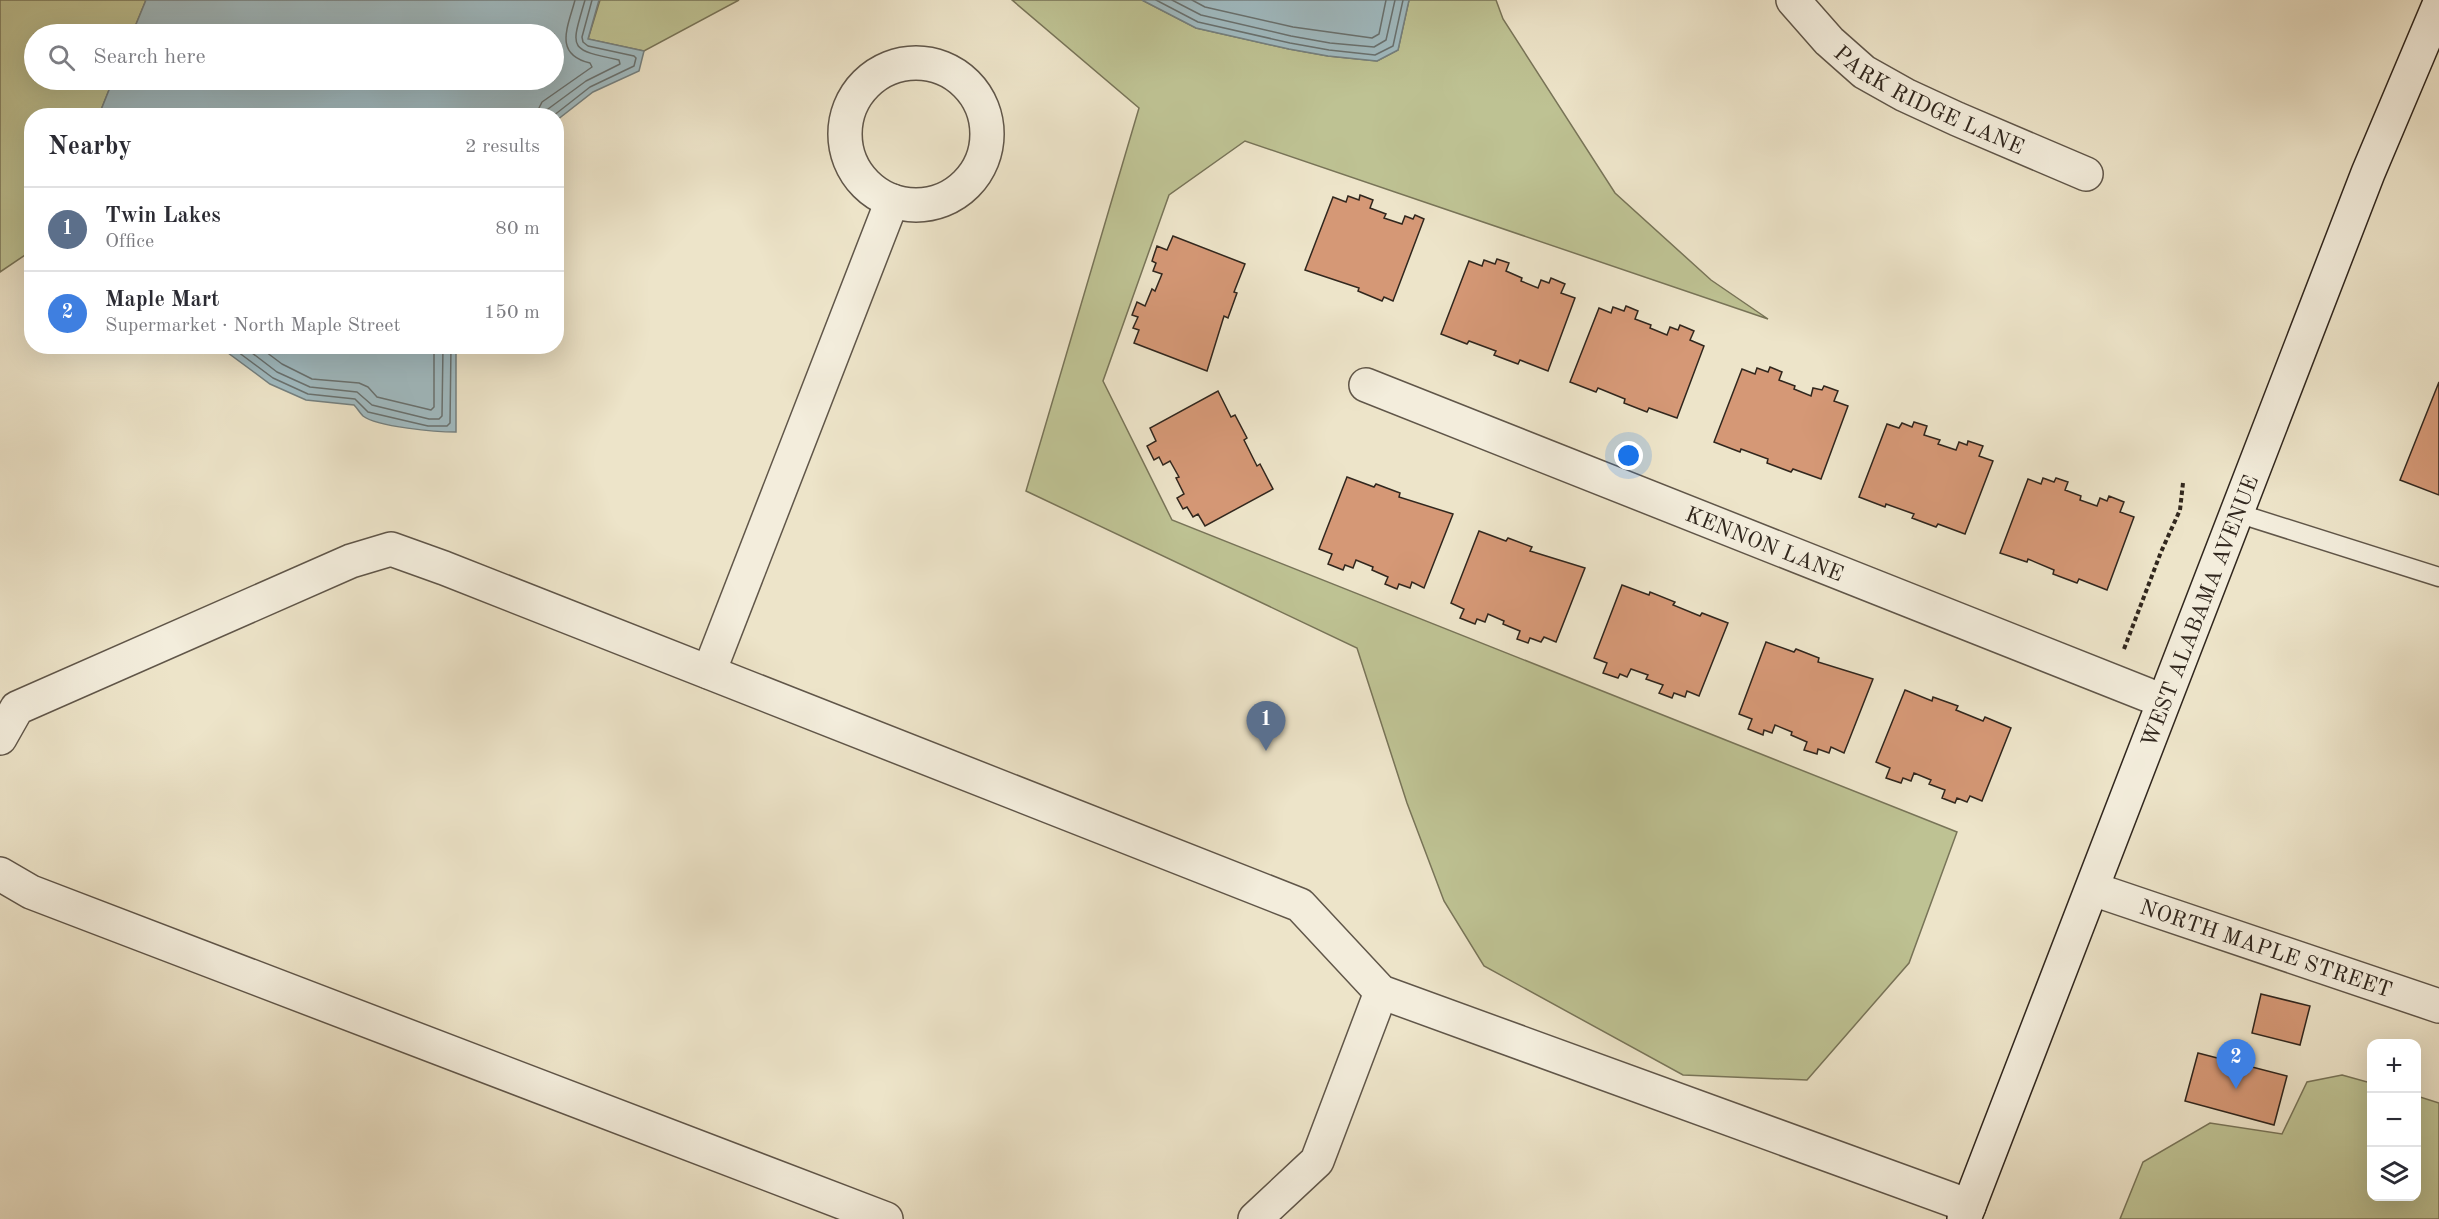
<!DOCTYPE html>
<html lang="en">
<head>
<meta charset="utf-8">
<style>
	body { margin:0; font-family:"Old Standard TT",serif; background:#f7f7f7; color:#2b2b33 }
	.controls { position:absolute; right:18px; bottom:18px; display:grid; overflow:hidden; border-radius:12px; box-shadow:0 6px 24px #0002 }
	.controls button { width:54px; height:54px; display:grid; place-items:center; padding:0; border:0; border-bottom:2px solid #e1e1e2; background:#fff; color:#2b2b33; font:30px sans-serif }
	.you { position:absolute; left:1629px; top:456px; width:21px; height:21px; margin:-15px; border:4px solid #fff; border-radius:50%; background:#1a73e8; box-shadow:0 0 0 9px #1a73e833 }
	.badge { display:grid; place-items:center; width:39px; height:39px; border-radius:50%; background:#8f2418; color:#fff; font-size:20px; font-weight:700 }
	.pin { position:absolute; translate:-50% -50px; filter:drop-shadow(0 2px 3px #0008) }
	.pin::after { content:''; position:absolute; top:32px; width:21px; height:18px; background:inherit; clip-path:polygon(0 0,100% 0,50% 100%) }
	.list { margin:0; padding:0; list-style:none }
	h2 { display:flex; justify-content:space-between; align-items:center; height:78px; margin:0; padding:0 24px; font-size:26px }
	h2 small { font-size:20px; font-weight:400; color:#7c7c81 }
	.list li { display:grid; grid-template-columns:39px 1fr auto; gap:18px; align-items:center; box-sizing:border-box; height:84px; padding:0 24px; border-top:2px solid #e1e1e2 }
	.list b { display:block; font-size:22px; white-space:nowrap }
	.list p { margin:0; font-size:20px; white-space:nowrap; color:#7c7c81 }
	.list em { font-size:20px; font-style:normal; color:#7c7c81 }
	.icon { flex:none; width:33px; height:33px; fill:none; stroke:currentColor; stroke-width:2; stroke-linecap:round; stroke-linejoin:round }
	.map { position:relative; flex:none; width:2439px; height:1219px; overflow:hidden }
	.search { position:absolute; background:#fff; box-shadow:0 6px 24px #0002; left:24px; top:24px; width:540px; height:66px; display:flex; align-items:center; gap:15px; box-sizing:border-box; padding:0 21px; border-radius:33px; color:#7c7c81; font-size:22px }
	.panel { position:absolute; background:#fff; box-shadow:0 6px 24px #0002; left:24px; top:108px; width:540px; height:246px; border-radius:24px }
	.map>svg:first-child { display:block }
	.green { fill:#bec293; stroke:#787458; stroke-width:1.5 }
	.water { fill:#a0bbc2; stroke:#748080; stroke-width:1.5 }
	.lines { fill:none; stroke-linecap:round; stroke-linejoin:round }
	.shore { stroke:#687170; stroke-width:1.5 }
	.building { fill:#d59876; stroke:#31271e; stroke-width:1.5 }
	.lane-casing { stroke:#605649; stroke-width:21 }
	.street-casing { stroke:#605649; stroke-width:36 }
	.secondary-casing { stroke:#31271e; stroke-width:36 }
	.path { stroke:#31271e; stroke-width:4; stroke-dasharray:4.5 3; stroke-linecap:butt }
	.lane { stroke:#f3eddc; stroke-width:18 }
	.street { stroke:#f3eddc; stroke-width:33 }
	.secondary { stroke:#f3eddc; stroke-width:33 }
	.labels { text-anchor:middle; stroke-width:6; stroke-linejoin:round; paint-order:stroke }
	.street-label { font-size:22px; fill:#31271e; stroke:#f3eddc }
</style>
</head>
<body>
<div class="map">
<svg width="2439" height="1219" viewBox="0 0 2439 1219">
	<rect width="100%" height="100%" fill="#ede4c9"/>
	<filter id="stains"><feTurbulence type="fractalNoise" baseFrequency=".00333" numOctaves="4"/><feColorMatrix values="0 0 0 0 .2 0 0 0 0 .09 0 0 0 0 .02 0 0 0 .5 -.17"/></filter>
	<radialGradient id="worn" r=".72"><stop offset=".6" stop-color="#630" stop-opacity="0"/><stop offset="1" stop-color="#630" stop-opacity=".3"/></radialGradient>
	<g class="green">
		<polygon points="0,0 146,0 132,34 34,34 34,80 113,80 99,115 32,116 31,251 0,272"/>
		<polygon points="600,0 739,0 644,51 588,39"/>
		<polygon points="1012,0 1142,0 1196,28 1289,49 1328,56 1377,61 1398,50 1409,0 1496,0 1503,19 1615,193 1711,280 1768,319 1245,141 1169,195 1103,381 1172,520 1957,832 1909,963 1807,1080 1683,1075 1484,966 1444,901 1407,803 1357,648 1026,491 1139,108"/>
		<polygon points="2342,1075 2371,1083 2372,1196 2416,1196 2417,1096 2439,1103 2439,1219 2120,1219 2143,1162 2210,1123 2282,1134 2307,1082"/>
	</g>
	<g class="water">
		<polygon points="146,0 599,0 588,39 644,51 639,71 593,92 557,120 556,116 99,115 113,80 554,80 554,34 132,34"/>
		<polygon points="1142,0 1409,0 1398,50 1377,61 1328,56 1289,49 1196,28"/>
		<path d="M220 347H456V432C437 432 377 427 363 416 360 413 357 408 354 405L306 400 270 384Z"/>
	</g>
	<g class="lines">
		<g class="shore">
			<polyline points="1156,0 1198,22 1290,43 1329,50 1375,55 1393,46 1403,0"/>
			<polyline points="1172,0 1201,15 1291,36 1330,43 1374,47 1386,40 1395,0"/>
			<polyline points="1192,0 1205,7 1293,27 1372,38 1379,34 1386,0"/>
			<path d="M535 116 542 102 592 67 590 63C553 54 568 27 575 0"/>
			<path d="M544 116 548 109 586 81 620 64 619 60C567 49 571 49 585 0"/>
			<polyline points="553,116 590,87 634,66 636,58 634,56 588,46 583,42 582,37 592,0"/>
			<polyline points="230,346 273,378 308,394 355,399 368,412 428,426 447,426 450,423 451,346"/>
			<polyline points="243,346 277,372 310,387 357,392 372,405 429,419 439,419 442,416 443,346"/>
			<polyline points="258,346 282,364 312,379 359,383 368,387 377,397 431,410 434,407 434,346"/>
		</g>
	</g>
	<g class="building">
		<polygon points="1360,195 1373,200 1370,208 1386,214 1384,218 1402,224 1405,216 1413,219 1415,215 1424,219 1393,301 1384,297 1382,301 1358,291 1359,288 1305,270 1333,197 1346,202 1348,196 1359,200"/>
		<polygon points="1173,236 1245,264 1234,292 1237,293 1228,318 1224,316 1207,371 1134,343 1139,330 1133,328 1138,317 1132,315 1137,302 1145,306 1152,289 1155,291 1162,274 1153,271 1156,263 1152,261 1157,246 1167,250"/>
		<polygon points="1497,259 1509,263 1506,271 1522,278 1521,281 1538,288 1541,280 1549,283 1551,278 1565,284 1561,293 1575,298 1548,371 1520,360 1518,364 1494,355 1496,351 1469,341 1467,344 1441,334 1469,261 1482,266 1484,260 1495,264"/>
		<polygon points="1626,306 1638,311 1635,319 1651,325 1650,328 1667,335 1670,327 1678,330 1680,325 1694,331 1690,340 1704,346 1677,418 1649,408 1647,412 1624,403 1625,399 1598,388 1596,392 1570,382 1599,308 1611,313 1613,307 1624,311"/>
		<polygon points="1770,367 1782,372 1779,380 1795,386 1794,389 1811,396 1813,388 1822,390 1824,386 1838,391 1834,401 1848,406 1821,479 1793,469 1791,472 1767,463 1768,459 1741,449 1740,452 1714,442 1742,369 1755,374 1757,368 1768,372"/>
		<polygon points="2439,382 2439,495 2400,480"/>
		<polygon points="1218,391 1231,417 1235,415 1247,438 1244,440 1257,466 1260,464 1273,489 1205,526 1198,514 1193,517 1187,507 1183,509 1177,498 1184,494 1176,478 1179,477 1170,461 1163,465 1159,457 1154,460 1147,446 1156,441 1150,428"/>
		<polygon points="1914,422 1927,426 1924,435 1940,440 1938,444 1956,450 1959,442 1967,445 1968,441 1983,446 1979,456 1993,461 1965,534 1938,524 1936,527 1912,518 1914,514 1886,504 1885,507 1859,497 1887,424 1899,428 1902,423 1912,427"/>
		<polygon points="1347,477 1374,487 1376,484 1400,493 1399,497 1453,514 1424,588 1412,582 1410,588 1399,584 1397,589 1385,584 1388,577 1372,570 1373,567 1356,560 1353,568 1345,565 1343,570 1328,564 1332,554 1319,549"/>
		<polygon points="2043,478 2054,482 2056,478 2068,482 2065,490 2081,496 2080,500 2097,506 2100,498 2107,501 2109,496 2124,502 2120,512 2134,517 2107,590 2079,579 2077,583 2053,574 2054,570 2028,559 2027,562 2000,553 2028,479 2041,484"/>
		<polygon points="1479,531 1506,541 1508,538 1532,547 1530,551 1585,568 1556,642 1544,637 1541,642 1530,638 1528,643 1517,639 1520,631 1503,624 1504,621 1488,614 1485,622 1477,619 1475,624 1460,618 1464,609 1451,603"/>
		<polygon points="1622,585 1649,595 1650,592 1675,602 1673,605 1700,616 1702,613 1728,623 1699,696 1687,691 1685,697 1674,693 1672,698 1659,693 1663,685 1646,679 1648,675 1631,669 1627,677 1620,674 1618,678 1603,673 1607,663 1594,658"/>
		<polygon points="1766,642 1794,652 1796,649 1819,658 1818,662 1873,679 1844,753 1831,747 1829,753 1818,749 1817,754 1804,750 1807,742 1791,735 1792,732 1775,725 1772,733 1764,730 1763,735 1748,729 1752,719 1739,714"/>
		<polygon points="1905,690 1932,701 1933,697 1958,706 1956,710 1983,721 1985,717 2011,728 1982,801 1970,796 1967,802 1957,798 1955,803 1942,798 1945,790 1929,784 1931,780 1914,773 1911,781 1903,778 1901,783 1886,778 1890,768 1876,762"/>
		<polygon points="2261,994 2310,1006 2300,1045 2252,1033"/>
		<polygon points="2198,1053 2287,1076 2274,1125 2185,1101"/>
	</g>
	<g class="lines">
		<g class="lane-casing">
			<polyline id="lane" points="2237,513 2439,577"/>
		</g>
		<g class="street-casing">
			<g id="street">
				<path id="s1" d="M1793 0 1829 41 1864 72 1905 95 1957 119 2086 174"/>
				<circle cx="916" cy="134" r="71"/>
				<path id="s2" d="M1366 385 2163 701"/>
				<polyline points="709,672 892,201"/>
				<polyline points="0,738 17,708 351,561 391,549 444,568 1300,905 1381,992 1969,1206"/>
				<polyline points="0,874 31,892 886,1219"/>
				<path id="s3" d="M2093 889 2439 1006"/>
				<polyline points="1255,1219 1317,1161 1381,992"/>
			</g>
		</g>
		<g class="secondary-casing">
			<g id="secondary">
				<path id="s4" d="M1964 1219 2368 173 2439 5"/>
			</g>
		</g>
		<polyline class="path" points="2124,649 2161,552 2180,510 2183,483"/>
		<use href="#lane" class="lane"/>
		<use href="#street" class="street"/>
		<use href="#secondary" class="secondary"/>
	</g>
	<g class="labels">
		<g class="street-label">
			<text dy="8" stroke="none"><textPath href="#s1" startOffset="172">PARK RIDGE LANE</textPath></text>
			<text dy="8" stroke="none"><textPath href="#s2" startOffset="429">KENNON LANE</textPath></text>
			<text dy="8" stroke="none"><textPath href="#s4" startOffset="652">WEST ALABAMA AVENUE</textPath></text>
			<text dy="8" stroke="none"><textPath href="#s3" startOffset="183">NORTH MAPLE STREET</textPath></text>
		</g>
	</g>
	<rect width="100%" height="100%" filter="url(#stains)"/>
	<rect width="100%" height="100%" fill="url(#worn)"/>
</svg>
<div class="controls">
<button>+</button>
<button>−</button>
<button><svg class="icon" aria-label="layers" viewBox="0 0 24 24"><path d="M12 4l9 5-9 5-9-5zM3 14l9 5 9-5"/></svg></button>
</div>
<div class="you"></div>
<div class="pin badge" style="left:1266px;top:751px;background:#5c6f8a">1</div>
<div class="pin badge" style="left:2236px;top:1089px;background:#3f7fe0">2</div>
<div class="search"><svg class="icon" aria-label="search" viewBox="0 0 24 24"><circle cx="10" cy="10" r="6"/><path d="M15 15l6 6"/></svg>Search here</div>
<section class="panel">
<h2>Nearby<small>2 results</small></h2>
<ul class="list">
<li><span class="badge" style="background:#5c6f8a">1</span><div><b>Twin Lakes</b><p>Office</p></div><em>80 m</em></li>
<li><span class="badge" style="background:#3f7fe0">2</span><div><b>Maple Mart</b><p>Supermarket · North Maple Street</p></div><em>150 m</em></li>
</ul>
</section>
</div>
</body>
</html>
